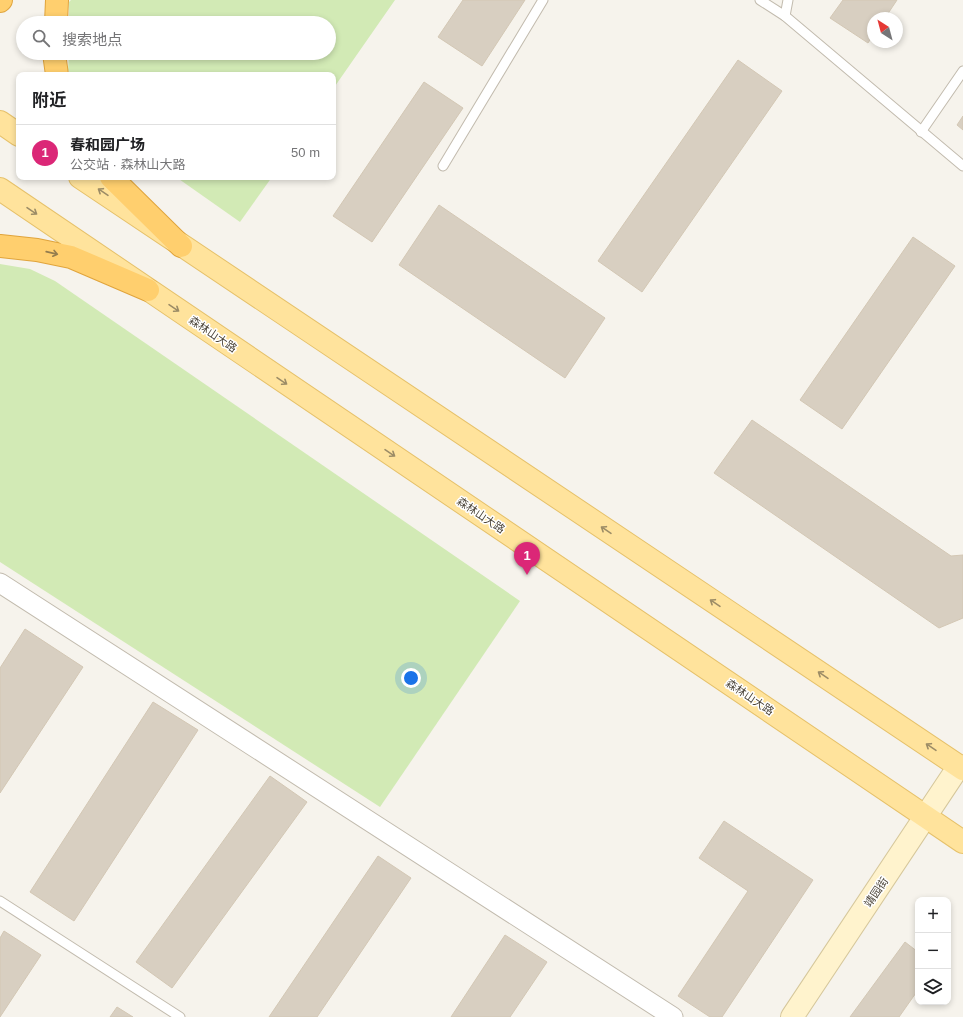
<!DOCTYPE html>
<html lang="zh">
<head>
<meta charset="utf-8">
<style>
	body { margin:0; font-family:Helvetica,"Noto Sans SC",sans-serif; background:#f6f6f6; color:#202124 }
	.controls { position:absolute; right:12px; bottom:12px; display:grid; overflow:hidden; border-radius:8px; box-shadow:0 2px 6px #0003 }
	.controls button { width:36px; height:36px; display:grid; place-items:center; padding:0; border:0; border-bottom:1px solid #e0e0e0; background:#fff; color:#202124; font:20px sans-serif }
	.compass { position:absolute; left:867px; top:12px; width:36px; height:36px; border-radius:50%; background:#fff; box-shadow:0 2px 6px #0003; rotate:324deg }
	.you { position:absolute; left:411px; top:678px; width:14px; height:14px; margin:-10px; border:3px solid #fff; border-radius:50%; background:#1a73e8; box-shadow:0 0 0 6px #1a73e833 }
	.badge { display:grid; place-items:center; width:26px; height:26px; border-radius:50%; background:#db2777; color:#fff; font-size:13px; font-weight:700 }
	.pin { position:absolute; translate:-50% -33px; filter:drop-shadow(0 1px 2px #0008) }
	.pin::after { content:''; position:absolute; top:21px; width:14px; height:12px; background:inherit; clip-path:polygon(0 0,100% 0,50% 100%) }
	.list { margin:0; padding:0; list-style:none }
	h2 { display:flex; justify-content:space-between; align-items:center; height:52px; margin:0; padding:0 16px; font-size:17px }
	h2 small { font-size:13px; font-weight:400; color:#757577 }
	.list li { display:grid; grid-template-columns:26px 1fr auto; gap:12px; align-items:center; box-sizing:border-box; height:56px; padding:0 16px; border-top:1px solid #e0e0e0 }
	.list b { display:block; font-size:15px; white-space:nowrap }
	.list p { margin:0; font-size:13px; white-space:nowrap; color:#757577 }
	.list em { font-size:13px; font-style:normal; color:#757577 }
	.icon { flex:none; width:22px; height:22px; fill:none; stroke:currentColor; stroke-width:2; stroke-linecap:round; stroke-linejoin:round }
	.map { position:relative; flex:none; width:963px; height:1017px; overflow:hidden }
	.search { position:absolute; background:#fff; box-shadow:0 2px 6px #0003; left:16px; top:16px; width:320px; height:44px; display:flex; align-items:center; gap:10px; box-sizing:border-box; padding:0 14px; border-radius:22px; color:#757577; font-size:15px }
	.panel { position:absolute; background:#fff; box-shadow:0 2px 6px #0003; left:16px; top:72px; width:320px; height:108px; border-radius:8px }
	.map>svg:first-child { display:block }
	.green { fill:#d2eab5 }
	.building { fill:#d8cfc1; stroke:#d3c7b4 }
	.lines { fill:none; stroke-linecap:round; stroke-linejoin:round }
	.lane-casing { stroke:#c2bbae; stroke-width:11 }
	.street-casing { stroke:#c2bbae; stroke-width:21 }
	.secondary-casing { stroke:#d6c79b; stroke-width:24 }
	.primary-casing { stroke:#e6c16a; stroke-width:24 }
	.highway-casing { stroke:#e0a43c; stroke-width:24 }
	.lane { stroke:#fff; stroke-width:9 }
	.street { stroke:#fff; stroke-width:19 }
	.secondary { stroke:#fff3cd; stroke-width:22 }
	.primary { stroke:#ffe39c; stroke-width:22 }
	.highway { stroke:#ffcf6e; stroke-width:22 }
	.oneway { stroke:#9c8c66 }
	.oneway2 { stroke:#937c4e }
	.labels { text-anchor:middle; stroke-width:3; stroke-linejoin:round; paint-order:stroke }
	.street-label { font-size:11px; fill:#4b4439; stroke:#fff }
</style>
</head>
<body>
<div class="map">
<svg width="963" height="1017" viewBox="0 0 963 1017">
	<rect width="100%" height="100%" fill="#f6f3ec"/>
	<g class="green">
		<polygon points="71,0 395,0 333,89 333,75 71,75 68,70 69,53 329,53 329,23 69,23 69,2"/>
		<polygon points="176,177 272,177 240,222"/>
		<polygon points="0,264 30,269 55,281 520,601 380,807 0,562"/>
	</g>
	<g class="building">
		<polygon points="463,0 525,0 482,66 438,37"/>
		<polygon points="843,0 897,0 885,18 873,18 873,35 868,43 830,18"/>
		<polygon points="738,60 782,91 642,292 598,261"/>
		<polygon points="424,82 463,108 372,242 333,216"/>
		<polygon points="963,116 963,130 957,125"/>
		<polygon points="439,205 605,318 565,378 399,265"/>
		<polygon points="913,237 955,266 842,429 800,400"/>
		<polygon points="752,420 951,556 963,555 963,618 939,628 714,473"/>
		<polygon points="25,629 83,667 0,793 0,668"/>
		<polygon points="153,702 198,730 74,921 30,892"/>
		<polygon points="270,776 307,802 172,988 136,962"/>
		<polygon points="724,821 813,880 722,1017 710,1017 678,996 748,891 699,858"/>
		<polygon points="378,856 411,878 317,1017 269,1017"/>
		<polygon points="4,931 41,955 0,1017 0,938"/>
		<polygon points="505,935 547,962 510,1017 451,1017"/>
		<polygon points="905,942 918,952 918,990 899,1017 850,1017"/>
		<polygon points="117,1007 133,1017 110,1017"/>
	</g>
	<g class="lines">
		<g class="lane-casing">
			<g id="lane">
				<polyline points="760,0 785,16 963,166"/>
				<polyline points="785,16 788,0"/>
				<polyline points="921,132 963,71"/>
				<polyline points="443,166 543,0"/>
				<polyline points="0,901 180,1017"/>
			</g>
		</g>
		<g class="street-casing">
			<polyline id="street" points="0,583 673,1017"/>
		</g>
		<g class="secondary-casing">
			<polyline id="secondary" points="792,1017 959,766"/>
		</g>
		<g class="primary-casing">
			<g id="primary">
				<polyline points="0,122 19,135"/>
				<polyline points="80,177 963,769"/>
				<polyline points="0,189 963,842"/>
			</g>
		</g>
		<g class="highway-casing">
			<g id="highway">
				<polyline points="0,1 1,0"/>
				<polyline points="56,23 57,0"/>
				<polyline points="54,53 57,75"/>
				<polyline points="111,177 181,246"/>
				<polyline points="0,246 37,250 71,257 148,290"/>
			</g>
		</g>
		<use href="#lane" class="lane"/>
		<use href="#street" class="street"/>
		<use href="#secondary" class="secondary"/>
		<use href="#primary" class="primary"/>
		<use href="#highway" class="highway"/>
	</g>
	<defs><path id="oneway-shaft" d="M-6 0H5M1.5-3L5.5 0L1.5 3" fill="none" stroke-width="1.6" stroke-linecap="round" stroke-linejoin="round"/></defs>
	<g class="oneway">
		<use href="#oneway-shaft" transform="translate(103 192) rotate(-146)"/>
		<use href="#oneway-shaft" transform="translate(32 211) rotate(34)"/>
		<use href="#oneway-shaft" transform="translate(174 308) rotate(34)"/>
		<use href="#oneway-shaft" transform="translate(282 381) rotate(34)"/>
		<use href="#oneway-shaft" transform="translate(390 453) rotate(34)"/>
		<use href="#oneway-shaft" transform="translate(606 530) rotate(-146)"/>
		<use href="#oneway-shaft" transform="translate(715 603) rotate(-146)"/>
		<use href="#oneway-shaft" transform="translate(823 675) rotate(-146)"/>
		<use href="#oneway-shaft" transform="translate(931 747) rotate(-146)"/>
	</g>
	<use class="oneway2" href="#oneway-shaft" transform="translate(52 253) rotate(13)"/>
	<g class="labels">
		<g class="street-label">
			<text transform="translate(213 334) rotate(34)" y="4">森林山大路</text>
			<text transform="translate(481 515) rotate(34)" y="4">森林山大路</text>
			<text transform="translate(750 697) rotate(34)" y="4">森林山大路</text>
			<text transform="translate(876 892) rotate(-56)" y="4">靖园街</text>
		</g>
	</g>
</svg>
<div class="controls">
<button>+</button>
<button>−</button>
<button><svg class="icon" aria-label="layers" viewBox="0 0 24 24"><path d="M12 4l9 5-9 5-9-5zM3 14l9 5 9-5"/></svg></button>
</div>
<svg class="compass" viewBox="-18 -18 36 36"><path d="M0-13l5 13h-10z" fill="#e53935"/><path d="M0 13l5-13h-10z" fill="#757577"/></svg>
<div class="you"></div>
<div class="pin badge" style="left:527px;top:575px">1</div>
<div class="search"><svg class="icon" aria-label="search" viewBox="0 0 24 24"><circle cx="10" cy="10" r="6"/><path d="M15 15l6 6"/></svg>搜索地点</div>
<section class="panel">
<h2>附近<small></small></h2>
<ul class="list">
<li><span class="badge">1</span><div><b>春和园广场</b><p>公交站 · 森林山大路</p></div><em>50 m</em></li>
</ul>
</section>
</div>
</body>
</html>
